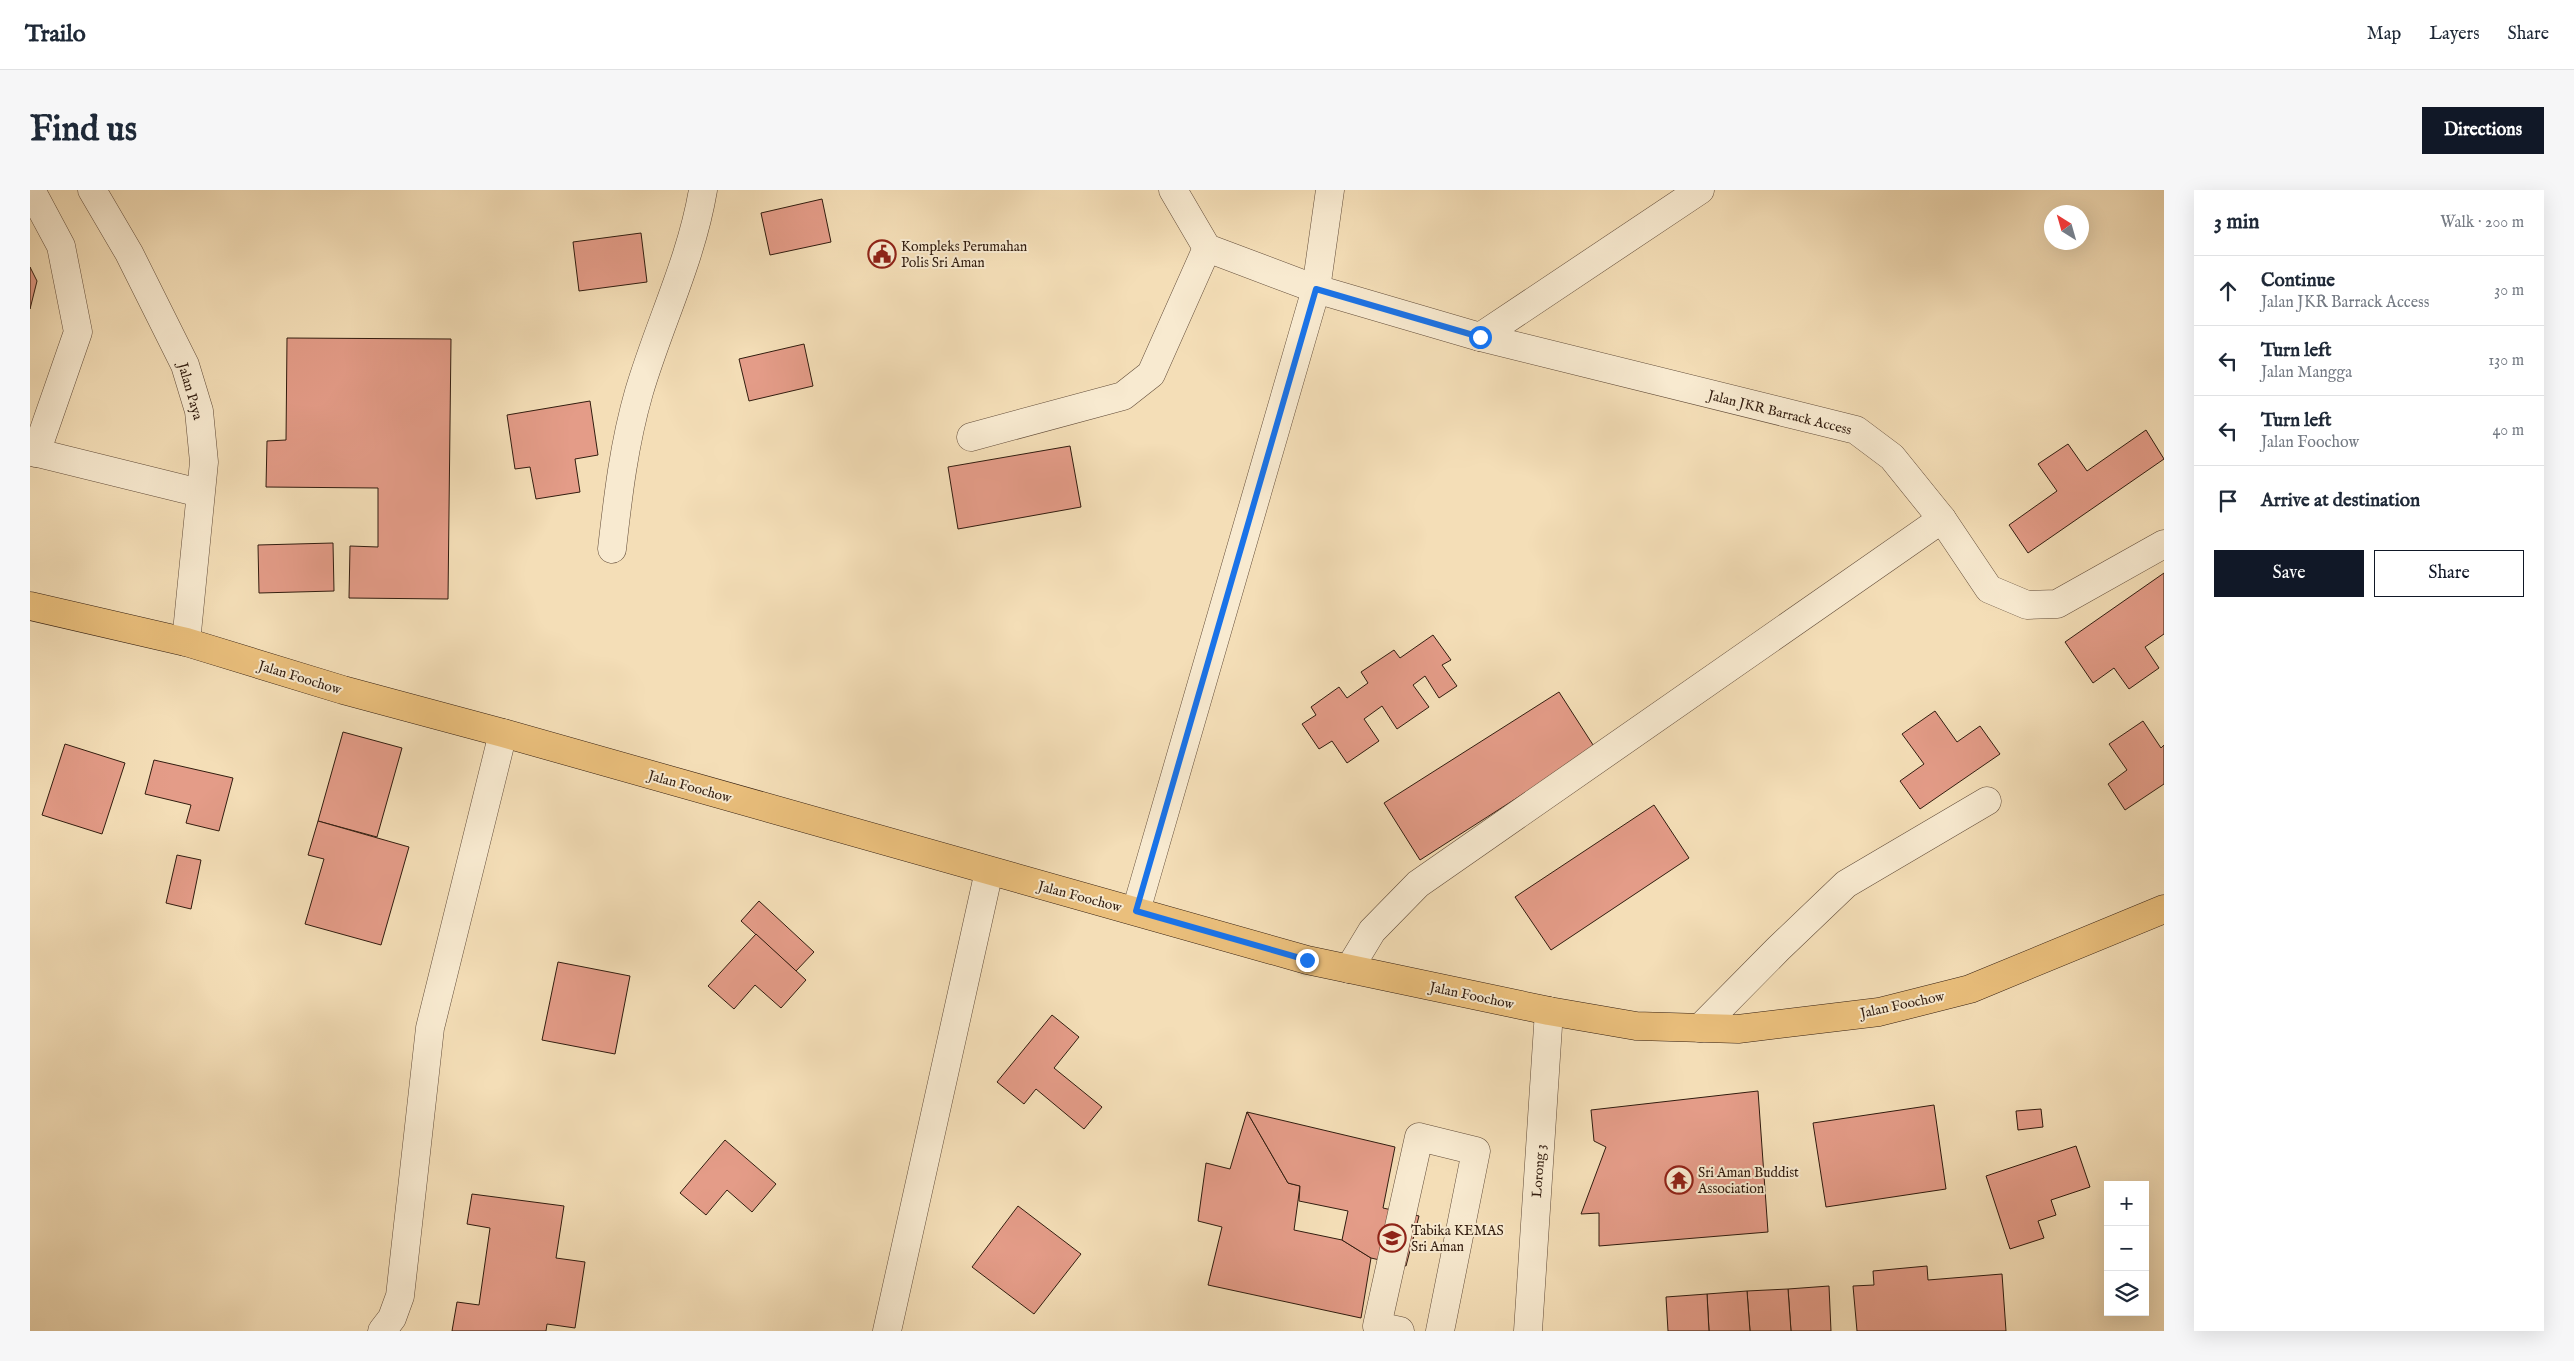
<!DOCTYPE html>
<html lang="en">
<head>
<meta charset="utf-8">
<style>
	body { margin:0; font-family:"IM FELL English",serif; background:#f6f6f7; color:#1f2937 }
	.controls { position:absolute; right:15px; bottom:15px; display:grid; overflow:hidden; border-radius:0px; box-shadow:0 5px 20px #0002 }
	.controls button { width:45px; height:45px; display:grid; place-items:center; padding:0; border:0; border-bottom:1px solid #e0e1e3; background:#fff; color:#1f2937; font:25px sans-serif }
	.compass { position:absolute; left:2014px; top:15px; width:45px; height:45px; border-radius:50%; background:#fff; box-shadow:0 5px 20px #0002; rotate:323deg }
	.stop { position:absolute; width:15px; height:15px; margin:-11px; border:4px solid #1a73e8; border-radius:50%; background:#fff }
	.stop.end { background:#1a73e8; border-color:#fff; box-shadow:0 1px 5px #0008 }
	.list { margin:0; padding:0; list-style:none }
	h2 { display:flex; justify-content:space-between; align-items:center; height:65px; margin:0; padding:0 20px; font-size:21px }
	h2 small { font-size:16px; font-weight:400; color:#747a83 }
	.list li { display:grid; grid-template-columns:32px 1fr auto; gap:15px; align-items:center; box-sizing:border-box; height:70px; padding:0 20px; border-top:1px solid #e0e1e3 }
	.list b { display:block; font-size:19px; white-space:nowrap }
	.list p { margin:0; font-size:16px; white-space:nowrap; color:#747a83 }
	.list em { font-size:16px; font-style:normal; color:#747a83 }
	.actions { display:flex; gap:10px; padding:15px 20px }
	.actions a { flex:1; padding:11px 0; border:1px solid #111827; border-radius:0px; text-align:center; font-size:18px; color:#111827 }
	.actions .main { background:#111827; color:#fff }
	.icon { flex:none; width:28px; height:28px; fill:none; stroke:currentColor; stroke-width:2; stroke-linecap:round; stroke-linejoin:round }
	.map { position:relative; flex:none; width:2134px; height:1141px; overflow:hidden; border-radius:0px }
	header { display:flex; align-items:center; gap:30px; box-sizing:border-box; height:70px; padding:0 25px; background:#fff; border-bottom:1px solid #e0e1e3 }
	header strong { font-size:24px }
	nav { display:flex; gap:28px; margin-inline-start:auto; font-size:18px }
	.intro { display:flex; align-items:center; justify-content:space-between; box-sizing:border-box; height:120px; padding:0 30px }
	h1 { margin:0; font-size:35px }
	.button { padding:12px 22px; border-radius:0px; background:#111827; color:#fff; font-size:18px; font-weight:700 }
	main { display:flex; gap:30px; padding:0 30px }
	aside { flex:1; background:#fff; border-radius:0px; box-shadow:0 5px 20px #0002 }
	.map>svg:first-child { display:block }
	.building { fill:#e49c88; stroke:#311c0f }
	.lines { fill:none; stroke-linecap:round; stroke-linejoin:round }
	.minor-casing { stroke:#624c39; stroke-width:29 }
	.major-casing { stroke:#311c0f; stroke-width:29 }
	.minor { stroke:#f8ead0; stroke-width:28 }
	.major { stroke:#eabf7c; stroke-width:28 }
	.route { stroke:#1a73e8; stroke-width:6 }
	.labels { text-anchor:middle; stroke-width:4; stroke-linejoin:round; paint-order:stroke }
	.poi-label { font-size:14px; fill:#311c0f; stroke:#f8ead0; text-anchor:start }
	.street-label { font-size:14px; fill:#311c0f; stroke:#f8ead0 }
</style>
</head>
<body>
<header>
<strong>Trailo</strong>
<nav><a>Map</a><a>Layers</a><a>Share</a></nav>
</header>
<div class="intro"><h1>Find us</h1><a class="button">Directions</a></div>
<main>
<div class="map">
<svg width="2134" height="1141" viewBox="0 0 2134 1141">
	<rect width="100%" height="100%" fill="#f4deb7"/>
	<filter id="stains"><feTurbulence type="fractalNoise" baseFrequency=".004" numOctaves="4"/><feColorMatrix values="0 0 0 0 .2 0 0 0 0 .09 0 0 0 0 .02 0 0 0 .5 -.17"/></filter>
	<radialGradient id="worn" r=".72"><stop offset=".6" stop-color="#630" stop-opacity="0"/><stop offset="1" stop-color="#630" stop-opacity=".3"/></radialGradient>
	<g class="building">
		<polygon points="792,9 801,52 740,65 731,23"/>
		<polygon points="611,43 617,92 549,101 543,52"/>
		<polygon points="0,77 7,91 0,119"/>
		<polygon points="257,148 421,149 418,409 319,408 320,356 348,357 348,298 236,297 237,251 256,250"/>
		<polygon points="774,154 783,196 719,211 709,169"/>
		<polygon points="560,211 568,265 545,269 550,302 506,309 500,277 485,279 477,225"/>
		<polygon points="2116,240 2134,269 1998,363 1979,335 2027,301 2008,274 2038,254 2057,281"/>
		<polygon points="1040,256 1051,317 928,339 918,277"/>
		<polygon points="303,353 304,401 229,403 228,355"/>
		<polygon points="2134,383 2134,444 2115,457 2129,478 2099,499 2084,478 2063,493 2035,452"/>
		<polygon points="1403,445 1421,470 1412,475 1427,496 1409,508 1395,486 1383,495 1399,517 1367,539 1352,516 1334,529 1349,551 1317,573 1302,551 1289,559 1272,534 1286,525 1281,517 1309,497 1317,508 1338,493 1331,482 1364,460 1370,468"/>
		<polygon points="1529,502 1565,558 1390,670 1354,613"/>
		<polygon points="1905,521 1927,552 1950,536 1970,564 1890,619 1870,591 1894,574 1872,544"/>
		<polygon points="2113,531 2131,558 2134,555 2134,594 2095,620 2078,594 2097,580 2079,554"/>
		<polygon points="313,542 372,558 347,647 288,631"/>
		<polygon points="35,554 95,573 72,644 12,625"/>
		<polygon points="124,570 203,588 189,641 156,633 161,615 115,604"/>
		<polygon points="1624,615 1659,668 1521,760 1485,707"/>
		<polygon points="288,631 379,657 351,755 275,734 294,669 278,665"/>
		<polygon points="147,665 171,670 161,719 136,713"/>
		<polygon points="729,711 784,762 766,781 711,731"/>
		<polygon points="726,744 776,790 751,818 725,795 704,819 678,796"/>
		<polygon points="528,772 600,786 585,864 512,850"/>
		<polygon points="1022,825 1049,847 1024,878 1072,917 1054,939 1006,899 994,914 967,892"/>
		<polygon points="1728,901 1738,1042 1569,1056 1569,1023 1551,1024 1576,957 1564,951 1561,920"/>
		<polygon points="1904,915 1916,999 1796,1017 1783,933"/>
		<polygon points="2011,919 2013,937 1988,940 1986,921"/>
		<polygon points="1217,922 1258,993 1270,996 1264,1040 1312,1050 1341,1068 1331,1128 1178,1095 1192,1037 1168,1031 1176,973 1200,979"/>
		<polygon points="1217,922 1365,957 1353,1018 1389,1026 1376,1076 1341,1068 1312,1050 1318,1021 1269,1011 1270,996 1258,993"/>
		<polygon points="695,950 746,994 722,1022 697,1000 676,1025 650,1003"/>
		<polygon points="2046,956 2060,997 2021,1010 2026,1025 2008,1031 2014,1048 1980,1059 1956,986"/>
		<polygon points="442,1004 534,1016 526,1068 555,1072 545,1138 517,1134 516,1141 422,1141 427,1112 449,1115 460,1038 437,1034"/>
		<polygon points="988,1016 1051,1064 1004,1124 942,1077"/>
		<polygon points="1897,1076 1898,1090 1972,1084 1976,1141 1827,1141 1823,1096 1844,1095 1843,1081"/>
		<polygon points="1799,1096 1801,1141 1761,1141 1758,1099"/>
		<polygon points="1758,1099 1761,1141 1720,1141 1717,1101"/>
		<polygon points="1717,1101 1720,1141 1679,1141 1677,1104"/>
		<polygon points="1677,1104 1679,1141 1638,1141 1636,1107"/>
	</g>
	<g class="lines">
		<g class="minor-casing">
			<g id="minor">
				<polyline points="1,0 31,56 48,142 6,263"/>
				<polyline points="62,0 99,63 155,175 169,221 174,272 156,452"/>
				<polyline points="1143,0 1177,58 1286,99 1450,147 1826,240 1862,267 1912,329 1959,399 1997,415 2027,414 2134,354"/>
				<polyline points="1450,147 1670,0"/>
				<polyline points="941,247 1093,206 1121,184 1177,58"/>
				<polyline points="0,261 170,303"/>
				<path d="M582 359C588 306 594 254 609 202 629 134 661 71 673 0"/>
				<polyline points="1106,721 1286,99 1300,0"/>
				<polyline points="1319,779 1342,741 1388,694 1912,329"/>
				<polyline points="1670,838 1748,759 1816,694 1957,611"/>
				<polyline points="352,1141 362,1128 370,1106 400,838 473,543"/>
				<polyline points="857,1141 959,681"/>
				<polyline points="1370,1141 1347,1136 1389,947 1446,961 1410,1141"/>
				<polyline points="1498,1141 1519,821"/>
			</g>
		</g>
		<g class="major-casing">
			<polyline id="major" points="0,416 156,452 313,500 473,543 1277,770 1519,821 1606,836 1708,839 1849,822 1940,799 2134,719"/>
		</g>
		<use href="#minor" class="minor"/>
		<use href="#major" class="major"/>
	</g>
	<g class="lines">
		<polyline class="route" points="1277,770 1106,721 1286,99 1450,147"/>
	</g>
	<defs>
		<g id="civic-ring" transform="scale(1.4375)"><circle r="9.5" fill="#f8ead0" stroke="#8f2418" stroke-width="1.5"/><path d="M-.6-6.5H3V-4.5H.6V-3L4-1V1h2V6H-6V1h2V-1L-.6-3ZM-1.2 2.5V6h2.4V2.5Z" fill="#8f2418"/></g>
		<g id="temple-ring" transform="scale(1.4375)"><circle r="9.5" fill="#f8ead0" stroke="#8f2418" stroke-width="1.5"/><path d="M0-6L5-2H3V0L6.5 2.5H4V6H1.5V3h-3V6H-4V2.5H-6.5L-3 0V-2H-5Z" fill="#8f2418"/></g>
		<g id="school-ring" transform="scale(1.4375)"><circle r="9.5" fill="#f8ead0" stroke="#8f2418" stroke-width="1.5"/><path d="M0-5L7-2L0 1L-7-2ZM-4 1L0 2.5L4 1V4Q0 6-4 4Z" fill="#8f2418"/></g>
	</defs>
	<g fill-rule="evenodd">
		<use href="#civic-ring" x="852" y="64"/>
		<use href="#temple-ring" x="1649" y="990"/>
		<use href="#school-ring" x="1362" y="1048"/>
	</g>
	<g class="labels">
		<g class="poi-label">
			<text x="871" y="61">Kompleks Perumahan<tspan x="871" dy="16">Polis Sri Aman</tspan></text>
			<text x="1668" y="987">Sri Aman Buddist<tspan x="1668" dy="16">Association</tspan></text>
			<text x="1381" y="1045">Tabika KEMAS<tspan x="1381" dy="16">Sri Aman</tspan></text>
		</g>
		<g class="street-label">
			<text transform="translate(161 201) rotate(74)" y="5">Jalan Paya</text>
			<text transform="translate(1750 222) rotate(14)" y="5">Jalan JKR Barrack Access</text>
			<text transform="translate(270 487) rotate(17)" y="5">Jalan Foochow</text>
			<text transform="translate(660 596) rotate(16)" y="5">Jalan Foochow</text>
			<text transform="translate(1050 706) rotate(15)" y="5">Jalan Foochow</text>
			<text transform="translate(1442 805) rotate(12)" y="5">Jalan Foochow</text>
			<text transform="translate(1872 814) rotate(-12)" y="5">Jalan Foochow</text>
			<text transform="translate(1508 981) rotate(-86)" y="5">Lorong 3</text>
		</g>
	</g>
	<rect width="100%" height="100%" filter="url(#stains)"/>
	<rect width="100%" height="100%" fill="url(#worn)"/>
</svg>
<div class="controls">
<button>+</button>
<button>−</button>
<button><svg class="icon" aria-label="layers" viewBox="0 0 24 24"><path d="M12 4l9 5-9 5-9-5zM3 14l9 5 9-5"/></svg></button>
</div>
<svg class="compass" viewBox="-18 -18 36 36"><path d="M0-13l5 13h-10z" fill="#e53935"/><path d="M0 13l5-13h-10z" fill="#747a83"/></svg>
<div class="stop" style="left:1450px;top:147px"></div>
<div class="stop end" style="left:1277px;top:770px"></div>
</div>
<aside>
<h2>3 min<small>Walk · 200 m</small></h2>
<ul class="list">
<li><svg class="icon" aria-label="ahead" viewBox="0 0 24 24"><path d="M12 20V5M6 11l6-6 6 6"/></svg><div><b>Continue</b><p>Jalan JKR Barrack Access</p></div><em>30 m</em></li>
<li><svg class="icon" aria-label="left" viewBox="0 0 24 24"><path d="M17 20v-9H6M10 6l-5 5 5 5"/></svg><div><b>Turn left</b><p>Jalan Mangga</p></div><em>130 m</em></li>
<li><svg class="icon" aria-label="left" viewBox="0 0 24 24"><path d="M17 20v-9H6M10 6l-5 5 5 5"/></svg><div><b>Turn left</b><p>Jalan Foochow</p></div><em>40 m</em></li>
<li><svg class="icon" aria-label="arrive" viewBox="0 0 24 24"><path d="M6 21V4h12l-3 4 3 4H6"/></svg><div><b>Arrive at destination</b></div></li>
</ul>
<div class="actions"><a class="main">Save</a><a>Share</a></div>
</aside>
</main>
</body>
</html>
